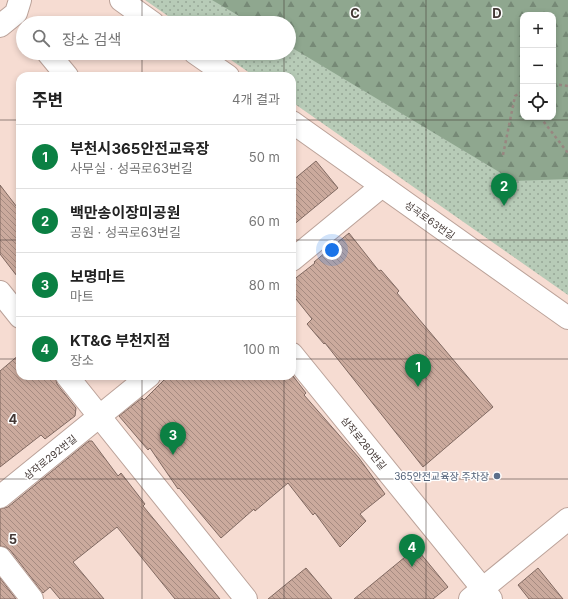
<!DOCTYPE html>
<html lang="ko">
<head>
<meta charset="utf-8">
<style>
	body { margin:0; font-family:Inter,"Noto Sans KR",sans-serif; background:#f2f2f2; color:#222 }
	.controls { position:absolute; right:12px; top:12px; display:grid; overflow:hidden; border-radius:8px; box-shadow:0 2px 6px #0003 }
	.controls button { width:36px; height:36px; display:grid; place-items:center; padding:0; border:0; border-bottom:1px solid #e0e0e0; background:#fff; color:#222; font:20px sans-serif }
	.you { position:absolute; left:332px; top:250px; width:14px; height:14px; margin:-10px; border:3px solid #fff; border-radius:50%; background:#1a73e8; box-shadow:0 0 0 6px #1a73e833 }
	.badge { display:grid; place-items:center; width:26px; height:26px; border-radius:50%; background:#0b8043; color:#fff; font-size:13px; font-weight:700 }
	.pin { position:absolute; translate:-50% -33px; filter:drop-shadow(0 1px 2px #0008) }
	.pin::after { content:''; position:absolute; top:21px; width:14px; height:12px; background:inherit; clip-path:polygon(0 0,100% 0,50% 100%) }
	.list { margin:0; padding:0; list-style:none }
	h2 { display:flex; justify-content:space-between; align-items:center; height:52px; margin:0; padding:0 16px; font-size:17px }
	h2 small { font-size:13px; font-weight:400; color:#767676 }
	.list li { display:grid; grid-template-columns:26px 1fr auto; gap:12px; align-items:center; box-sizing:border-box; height:64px; padding:0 16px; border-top:1px solid #e0e0e0 }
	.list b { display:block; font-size:15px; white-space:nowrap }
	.list p { margin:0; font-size:13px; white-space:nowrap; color:#767676 }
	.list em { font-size:13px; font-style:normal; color:#767676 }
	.icon { flex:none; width:22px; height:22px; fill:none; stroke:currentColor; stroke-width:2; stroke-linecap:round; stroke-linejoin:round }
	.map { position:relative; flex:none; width:568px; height:599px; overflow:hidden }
	.search { position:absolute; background:#fff; box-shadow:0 2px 6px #0003; left:16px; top:16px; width:280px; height:44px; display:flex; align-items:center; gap:10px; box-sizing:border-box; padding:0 14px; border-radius:22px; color:#767676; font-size:15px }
	.panel { position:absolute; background:#fff; box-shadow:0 2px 6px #0003; left:16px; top:72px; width:280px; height:308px; border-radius:12px }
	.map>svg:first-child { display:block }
	.green { fill:url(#green-dots) }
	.forest { fill:url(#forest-firs); fill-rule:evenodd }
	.building { fill:url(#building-back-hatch); stroke:#806961 }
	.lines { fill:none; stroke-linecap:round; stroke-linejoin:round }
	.minor-casing { stroke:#bba299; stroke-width:24 }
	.path { stroke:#988680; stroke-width:2.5; stroke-dasharray:3 3; stroke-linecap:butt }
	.minor { stroke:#fff; stroke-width:22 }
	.grid { fill:none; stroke:#433835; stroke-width:1; stroke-opacity:0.55 }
	.service-dot { fill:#5c6f8a; stroke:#fff; stroke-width:1.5 }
	.labels { text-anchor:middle; stroke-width:3; stroke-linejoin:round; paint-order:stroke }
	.street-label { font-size:10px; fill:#433835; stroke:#fff }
	.service-label { font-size:10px; fill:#4e5e75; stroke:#fff; text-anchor:end }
	.grid-label { font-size:13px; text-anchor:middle; font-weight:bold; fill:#433835; stroke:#fff; stroke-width:3; stroke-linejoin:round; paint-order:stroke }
</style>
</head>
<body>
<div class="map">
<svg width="568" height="599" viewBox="0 0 568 599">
	<defs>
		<pattern id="green-dots" width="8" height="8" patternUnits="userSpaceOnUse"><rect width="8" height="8" fill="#b7cbb7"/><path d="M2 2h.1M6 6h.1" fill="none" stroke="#96a696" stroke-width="1.8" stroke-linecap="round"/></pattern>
		<pattern id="forest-firs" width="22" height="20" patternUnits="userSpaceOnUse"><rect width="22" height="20" fill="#8fa78f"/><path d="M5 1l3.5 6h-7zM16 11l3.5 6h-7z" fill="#768976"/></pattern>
		<pattern id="building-back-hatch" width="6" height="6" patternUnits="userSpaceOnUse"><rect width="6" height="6" fill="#cbaa9d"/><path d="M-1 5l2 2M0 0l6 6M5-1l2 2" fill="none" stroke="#a68b81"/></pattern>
	</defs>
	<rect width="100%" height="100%" fill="#f6dcd2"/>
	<polygon class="green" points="145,0 356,0 523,117 553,117 568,104 568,295 292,102 292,76 254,76 221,53 289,53 289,23 178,23"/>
	<path class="forest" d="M212 0H568V179L514 181 289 46V23H251ZM523 15H553V117H523Z"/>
	<g class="building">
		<polygon points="316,161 338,188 292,226 292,181"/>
		<polygon points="0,185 20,211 20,280 0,254"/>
		<polygon points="349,233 379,271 381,270 399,291 397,293 493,407 423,467 325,343 324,344 307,324 312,319 292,294 292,281 315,263 314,262"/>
		<polygon points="20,354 20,376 55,376 57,384 76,408 75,416 45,439 41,435 0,467 0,371"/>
		<polygon points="168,376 293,376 306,393 304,395 359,458 385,494 360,514 366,521 340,547 315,513 313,515 288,483 255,511 254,509 221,538 179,488 178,489 150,448 148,450 119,416 142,398 144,400"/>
		<polygon points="89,441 92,441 118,476 121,473 145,504 143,506 220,599 175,599 117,527 73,562 104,599 60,599 50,587 43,593 10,550 5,547 0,546 0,509 8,507"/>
		<polygon points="416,548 448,587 433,599 354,599"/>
		<polygon points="306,568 332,599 268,599"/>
		<polygon points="538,568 563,599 529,599 518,585"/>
		<polygon points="0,578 16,599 0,599"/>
	</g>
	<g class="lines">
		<g class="minor-casing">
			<g id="minor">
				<polyline points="121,0 153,23"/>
				<polyline points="0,26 16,13 20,0"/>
				<polyline points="48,53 67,76"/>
				<polyline points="195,53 228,76"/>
				<polyline points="292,122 568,318"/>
				<polyline points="292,260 382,186"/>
				<polyline points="0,292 20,317"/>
				<polyline points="292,354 491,599"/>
				<polyline points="67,376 246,599"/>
				<polyline points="0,497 149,376"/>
				<polyline points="0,558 32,599"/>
				<polyline points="470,599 568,519"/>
			</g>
		</g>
		<g class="path">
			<polyline points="553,84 568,86"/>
			<polyline points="520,92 523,96"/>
			<polyline points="540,117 568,153"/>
			<polyline points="503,155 515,96 523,91"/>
		</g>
		<use href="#minor" class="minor"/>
	</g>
	<path class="grid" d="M142 0V23M284 0V23M426 0V599M142 53V76M284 53V76M0 120H20M292 120H568M0 240H20M292 240H568M0 359H20M292 359H568M142 376V599M284 376V599M0 479H568"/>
	<circle class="service-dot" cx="497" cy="476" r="4"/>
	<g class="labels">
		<g class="street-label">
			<text transform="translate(430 220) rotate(35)" y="4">성곡로63번길</text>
			<text transform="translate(364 443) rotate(51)" y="4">삼작로280번길</text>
			<text transform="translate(50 457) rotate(-39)" y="4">삼작로292번길</text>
		</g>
		<g class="service-label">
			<text x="489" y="480">365안전교육장 주차장</text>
		</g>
	</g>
	<g class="grid-label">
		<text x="355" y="18">C</text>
		<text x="497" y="18">D</text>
		<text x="13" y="424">4</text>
		<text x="13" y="544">5</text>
	</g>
</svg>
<div class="controls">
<button>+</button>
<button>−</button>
<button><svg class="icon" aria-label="locate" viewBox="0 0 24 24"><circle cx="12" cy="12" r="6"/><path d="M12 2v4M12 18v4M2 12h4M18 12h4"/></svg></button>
</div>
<div class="you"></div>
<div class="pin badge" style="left:418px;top:387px">1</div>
<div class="pin badge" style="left:504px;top:206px">2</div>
<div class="pin badge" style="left:173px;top:455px">3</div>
<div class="pin badge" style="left:412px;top:567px">4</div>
<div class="search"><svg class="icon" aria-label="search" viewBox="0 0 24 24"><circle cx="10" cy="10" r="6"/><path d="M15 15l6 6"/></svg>장소 검색</div>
<section class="panel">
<h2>주변<small>4개 결과</small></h2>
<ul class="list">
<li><span class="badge">1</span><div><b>부천시365안전교육장</b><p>사무실 · 성곡로63번길</p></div><em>50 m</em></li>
<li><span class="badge">2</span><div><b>백만송이장미공원</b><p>공원 · 성곡로63번길</p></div><em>60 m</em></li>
<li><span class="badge">3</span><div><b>보명마트</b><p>마트</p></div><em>80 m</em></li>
<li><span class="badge">4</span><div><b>KT&amp;G 부천지점</b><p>장소</p></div><em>100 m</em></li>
</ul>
</section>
</div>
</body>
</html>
